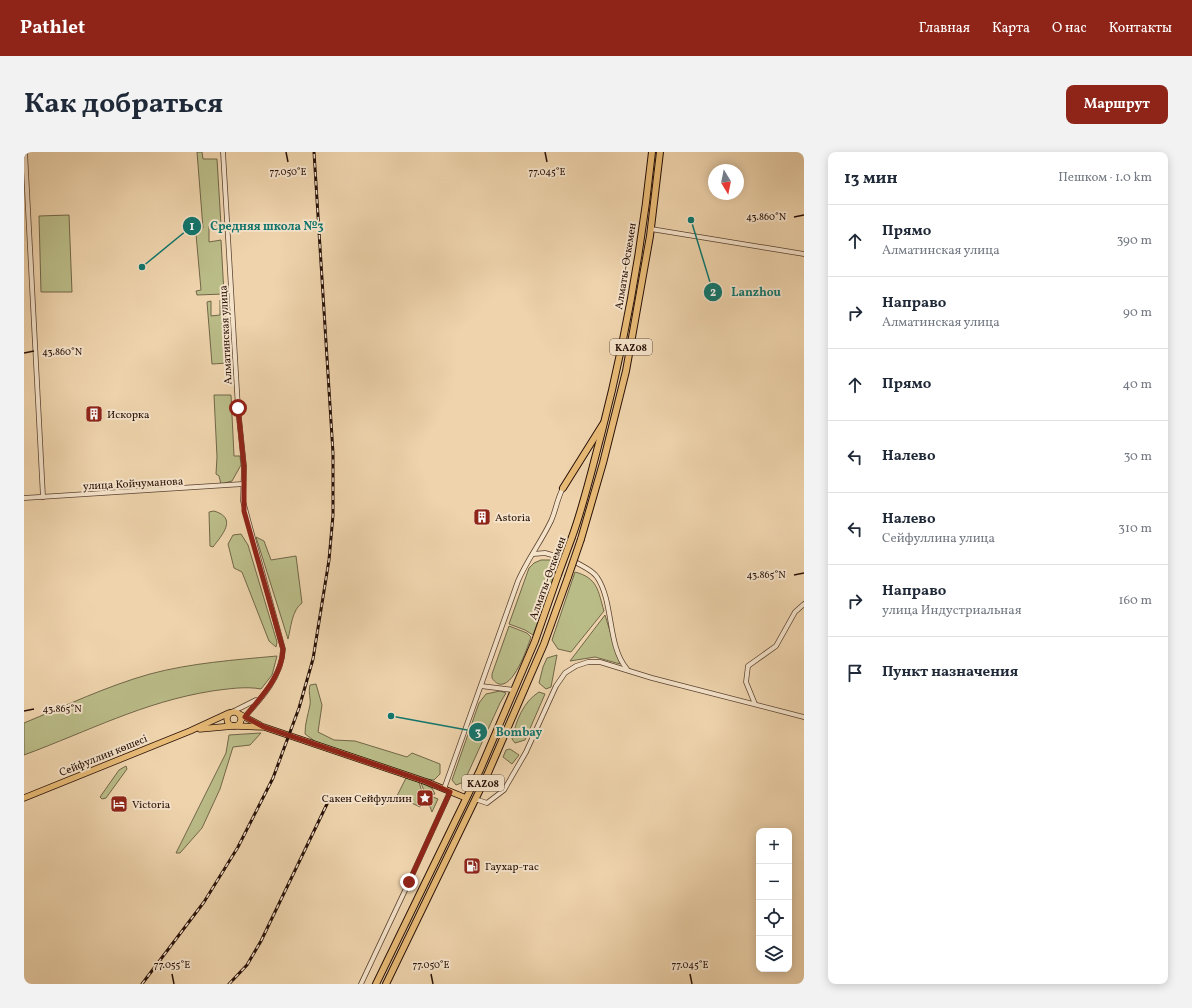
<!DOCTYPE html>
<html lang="ru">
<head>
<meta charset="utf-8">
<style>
	body { margin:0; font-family:Vollkorn,serif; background:#f2f2f3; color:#1f2937 }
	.controls { position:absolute; right:12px; bottom:12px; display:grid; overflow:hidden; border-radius:8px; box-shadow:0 2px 10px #0003 }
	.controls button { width:36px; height:36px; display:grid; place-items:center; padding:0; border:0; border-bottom:1px solid #e0e1e3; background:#fff; color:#1f2937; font:20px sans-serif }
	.compass { position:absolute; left:684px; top:12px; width:36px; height:36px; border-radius:50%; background:#fff; box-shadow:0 2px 10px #0003; rotate:170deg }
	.stop { position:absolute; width:12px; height:12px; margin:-9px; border:3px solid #8f2418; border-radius:50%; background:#fff }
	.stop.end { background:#8f2418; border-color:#fff; box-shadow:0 1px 4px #0008 }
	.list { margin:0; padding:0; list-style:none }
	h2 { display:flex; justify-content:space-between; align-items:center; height:52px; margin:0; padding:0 16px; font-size:17px }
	h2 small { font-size:13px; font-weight:400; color:#747a83 }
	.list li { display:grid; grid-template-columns:26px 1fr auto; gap:12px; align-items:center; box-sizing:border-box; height:72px; padding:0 16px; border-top:1px solid #e0e1e3 }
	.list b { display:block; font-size:15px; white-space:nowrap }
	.list p { margin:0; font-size:13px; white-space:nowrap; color:#747a83 }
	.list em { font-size:13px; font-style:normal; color:#747a83 }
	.icon { flex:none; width:22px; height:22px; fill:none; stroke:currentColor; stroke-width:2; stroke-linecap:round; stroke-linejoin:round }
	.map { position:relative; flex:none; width:780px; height:832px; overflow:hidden; border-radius:8px }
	header { display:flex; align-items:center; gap:24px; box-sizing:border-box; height:56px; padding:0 20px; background:#8f2418; color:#fff }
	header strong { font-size:19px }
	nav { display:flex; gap:22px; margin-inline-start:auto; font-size:14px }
	.intro { display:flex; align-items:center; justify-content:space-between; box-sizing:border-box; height:96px; padding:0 24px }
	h1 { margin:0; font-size:28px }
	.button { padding:10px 18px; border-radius:8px; background:#8f2418; color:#fff; font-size:14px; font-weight:700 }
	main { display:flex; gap:24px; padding:0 24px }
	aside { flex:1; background:#fff; border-radius:8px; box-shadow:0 2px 10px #0003 }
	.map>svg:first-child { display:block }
	.green { fill:#babc88; stroke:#716648 }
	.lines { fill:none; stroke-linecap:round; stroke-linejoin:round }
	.minor-casing { stroke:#5a4231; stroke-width:5.5 }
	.major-casing { stroke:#281108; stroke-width:7 }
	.highway-casing { stroke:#281108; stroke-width:8 }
	.minor { stroke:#f4e2c9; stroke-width:4 }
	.major { stroke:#e7ba76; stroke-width:5.5 }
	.highway { stroke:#e7ba76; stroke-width:6 }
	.rail-casing { stroke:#281108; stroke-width:3 }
	.rail { stroke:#f4e2c9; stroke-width:1.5; stroke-dasharray:4.5; stroke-linecap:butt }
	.highway-bridge-casing { stroke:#281108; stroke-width:8; stroke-linecap:butt }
	.highway-bridge { stroke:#e7ba76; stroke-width:6 }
	.route { stroke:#8f2418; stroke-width:5 }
	.ticks { fill:none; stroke:#281108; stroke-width:1.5 }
	.labels { text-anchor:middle; stroke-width:4; stroke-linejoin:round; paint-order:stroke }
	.shield { fill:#f4e2c9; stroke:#655042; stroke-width:1 }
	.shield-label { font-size:10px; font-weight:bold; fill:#281108 }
	.street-label { font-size:11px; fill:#281108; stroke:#f4e2c9 }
	.poi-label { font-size:11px; fill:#281108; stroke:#f4e2c9; text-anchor:start }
	.ticks-label { font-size:10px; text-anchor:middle; fill:#281108; stroke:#f4e2c9; stroke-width:4; stroke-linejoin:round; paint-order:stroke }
	.leader { fill:none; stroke:#0f766e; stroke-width:1.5 }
	.callout-dot { fill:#0f766e; stroke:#f4e2c9; stroke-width:1.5 }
	.mark-label { font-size:12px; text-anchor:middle; font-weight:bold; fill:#fff }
	.callout-label { font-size:12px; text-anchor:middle; font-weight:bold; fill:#0f766e; stroke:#f4e2c9; stroke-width:4; stroke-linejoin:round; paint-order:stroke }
</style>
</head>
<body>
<header>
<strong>Pathlet</strong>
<nav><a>Главная</a><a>Карта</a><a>О нас</a><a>Контакты</a></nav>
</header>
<div class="intro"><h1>Как добраться</h1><a class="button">Маршрут</a></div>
<main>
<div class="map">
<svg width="780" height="832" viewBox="0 0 780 832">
	<rect width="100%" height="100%" fill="#eed3ac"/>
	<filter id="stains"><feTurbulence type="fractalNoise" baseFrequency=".005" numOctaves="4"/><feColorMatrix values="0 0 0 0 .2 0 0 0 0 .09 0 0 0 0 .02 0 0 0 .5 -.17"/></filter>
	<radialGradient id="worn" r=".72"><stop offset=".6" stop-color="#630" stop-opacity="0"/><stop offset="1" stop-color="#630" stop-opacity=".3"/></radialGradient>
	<g class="green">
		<polygon points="173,0 178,0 179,7 193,7 197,73 185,74 185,90 197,88 200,142 173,143 172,139 177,138 172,82 170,82 170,78 179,76"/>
		<polygon points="45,63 48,140 17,140 15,64"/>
		<polygon points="200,147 205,211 188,212 183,150 187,149 187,164 196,163 196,148"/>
		<polygon points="190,243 207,243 210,304 216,304 217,313 208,329 197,332 195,324 192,322 193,305"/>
		<path d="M190 359C214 366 198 383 189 395L186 394 185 360Z"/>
		<polygon points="217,382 224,393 253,490 252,495 245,489 218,420 210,416 204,392 209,383"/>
		<path d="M232 385 240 389 247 408 272 404 278 451C268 458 267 475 264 487Z"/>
		<polygon points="517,408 531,408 536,410 509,483 501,478 485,472 505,416 510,411"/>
		<path d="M551 420C574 426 574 439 580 459L547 500 534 497 528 488Z"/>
		<polygon points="581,463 596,512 571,505 546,509"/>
		<path d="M485 474 503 481 507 485C504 494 485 551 468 526V522Z"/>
		<polygon points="533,503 527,535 522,537 515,531 519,515 523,506"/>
		<path d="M253 504 248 523 237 537C222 534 203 537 188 539 119 550 65 579 0 603V571C41 554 83 534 126 522 167 511 210 508 253 504Z"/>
		<path d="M292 532 298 553 294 580 310 588 331 589 383 605 388 601 416 612V622L410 628 401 627 292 590 281 582C281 571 284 563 286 553 287 546 284 541 286 533Z"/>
		<polygon points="476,539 482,541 476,551 440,630 432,633 428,628 455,551 462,542"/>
		<path d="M515 540 521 542 501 588 491 591 488 587C492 569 499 550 515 540Z"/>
		<polygon points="237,581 226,593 209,595 196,637 178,676 156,701 152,701 202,601 205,583"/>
		<polygon points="486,597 495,603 488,612 479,605 482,598"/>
		<polygon points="102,614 103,617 82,646 78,647 76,645 95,618"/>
		<polygon points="382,626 395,630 400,647 396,655 373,644"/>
		<polygon points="397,631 408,636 411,642 402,644"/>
		<polygon points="409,645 414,647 408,660 403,647"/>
	</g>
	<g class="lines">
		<g class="minor-casing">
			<g id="minor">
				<polyline points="1,0 19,345"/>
				<path d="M199 0 214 256 220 314 219 349 259 497C258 526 234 550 216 570"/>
				<polyline points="627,77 780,102"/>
				<polyline points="0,346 219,332"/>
				<polyline points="509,402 521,401 535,405"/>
				<path d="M553 411C560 415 568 418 573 425 590 450 583 494 603 517"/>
				<polyline points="457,534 489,538"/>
				<polyline points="731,552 722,530 724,514 752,494 771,460 780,452"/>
				<polyline points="208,560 232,548"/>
				<path d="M420 637 494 429C503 408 517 390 527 369 532 358 533 347 539 336"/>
				<polyline points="451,647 463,651 480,638 502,600 532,534 541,521 552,514 564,510 576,510 628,526 780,565"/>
				<polyline points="337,832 385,730 426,640"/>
			</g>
		</g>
		<g class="major-casing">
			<g id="major">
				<circle cx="210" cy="567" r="7"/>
				<polyline points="215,562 236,573"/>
				<polyline points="211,574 240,575 403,630 442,646"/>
				<polyline points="176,577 209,574"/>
				<polyline points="0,646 166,579 205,561"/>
			</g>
		</g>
		<g class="highway-casing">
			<g id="highway">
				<polyline points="539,336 579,272"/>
				<path d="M548 385C560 352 568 317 577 283 601 190 618 95 628 0"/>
				<polyline points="557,387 579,311 602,219 626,84 636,0"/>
				<polyline points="352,832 456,618 511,489 534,423"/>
				<polyline points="362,832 464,621 520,492 544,425"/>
			</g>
		</g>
		<use href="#minor" class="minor"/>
		<use href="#major" class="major"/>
		<use href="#highway" class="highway"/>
		<g class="rail-casing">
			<g id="rail">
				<polyline points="118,832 180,750 214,695 249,626 275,556 289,507 305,408 309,363 309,301 290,0"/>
				<polyline points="205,832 223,813 237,789 303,652"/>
			</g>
		</g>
		<use href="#rail" class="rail"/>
		<g class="highway-bridge-casing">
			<g id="highway-bridge">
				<polyline points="534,423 548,385"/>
				<polyline points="544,425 557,387"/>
			</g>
		</g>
		<use href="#highway-bridge" class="highway-bridge"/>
	</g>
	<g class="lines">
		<path class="route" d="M214 256 220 314V359L259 497C258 525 237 544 221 565L240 575 403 630 426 640 385 730"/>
	</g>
	<path class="ticks" d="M262 0 264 10M521 0 523 10M770 65 780 63M0 201 10 199M770 423 780 421M0 559 10 557M148 822 150 832M407 822 409 832M666 822 668 832"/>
	<defs>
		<g id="building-square" transform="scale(0.9)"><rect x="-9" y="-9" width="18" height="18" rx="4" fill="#8f2418" stroke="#f4e2c9"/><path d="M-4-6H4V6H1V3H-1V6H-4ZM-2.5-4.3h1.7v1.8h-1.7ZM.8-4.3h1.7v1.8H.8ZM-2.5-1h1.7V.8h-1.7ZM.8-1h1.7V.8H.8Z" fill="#fff"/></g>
		<g id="sight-square" transform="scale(0.9)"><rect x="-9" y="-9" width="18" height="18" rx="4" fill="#8f2418" stroke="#f4e2c9"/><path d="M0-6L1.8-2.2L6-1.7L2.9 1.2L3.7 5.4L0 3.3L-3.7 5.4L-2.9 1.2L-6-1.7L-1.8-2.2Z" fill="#fff"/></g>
		<g id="hotel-square" transform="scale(0.9)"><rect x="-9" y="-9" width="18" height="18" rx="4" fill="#8f2418" stroke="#f4e2c9"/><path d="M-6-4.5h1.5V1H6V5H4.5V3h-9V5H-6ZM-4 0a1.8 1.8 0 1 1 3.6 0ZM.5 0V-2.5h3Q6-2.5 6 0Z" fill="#fff"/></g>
		<g id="fuel-square" transform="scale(0.9)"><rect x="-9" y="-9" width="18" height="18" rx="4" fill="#8f2418" stroke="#f4e2c9"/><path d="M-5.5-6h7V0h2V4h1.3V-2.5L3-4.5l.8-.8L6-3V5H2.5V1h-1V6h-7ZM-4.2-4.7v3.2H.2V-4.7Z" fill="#fff"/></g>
	</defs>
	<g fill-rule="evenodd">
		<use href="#building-square" x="70" y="262"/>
		<use href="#building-square" x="458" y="365"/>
		<use href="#sight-square" x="401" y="646"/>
		<use href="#hotel-square" x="95" y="652"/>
		<use href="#fuel-square" x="448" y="714"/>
	</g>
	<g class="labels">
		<g class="shield">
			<rect x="586" y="187" width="42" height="16" rx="3"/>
			<rect x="438" y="623" width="42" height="16" rx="3"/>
		</g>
		<g class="shield-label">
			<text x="607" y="199">KAZ08</text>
			<text x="459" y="635">KAZ08</text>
		</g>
		<g class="street-label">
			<text transform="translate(601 114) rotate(-81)" y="4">Алматы-Өскемен</text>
			<text transform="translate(201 183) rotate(-93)" y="4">Алматинская улица</text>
			<text transform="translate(109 331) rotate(-3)" y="4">улица Койчуманова</text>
			<text transform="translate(523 426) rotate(-70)" y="4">Алматы-Өскемен</text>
			<text transform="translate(79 603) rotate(-22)" y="4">Сейфуллин көшесі</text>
		</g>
		<g class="poi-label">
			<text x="83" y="266">Искоркa</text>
			<text x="471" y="369">Astoria</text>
			<text x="388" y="650" text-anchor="end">Сакен Сейфуллин</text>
			<text x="108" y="656">Victoria</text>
			<text x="461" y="718">Гаухар-тас</text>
		</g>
	</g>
	<g class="ticks-label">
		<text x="264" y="23">77.050°E</text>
		<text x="523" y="23">77.045°E</text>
		<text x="742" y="68">43.860°N</text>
		<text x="38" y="203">43.860°N</text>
		<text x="742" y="426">43.865°N</text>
		<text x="38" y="560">43.865°N</text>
		<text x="148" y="816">77.055°E</text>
		<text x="407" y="816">77.050°E</text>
		<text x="666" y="816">77.045°E</text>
	</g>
	<path class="leader" d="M118 115L168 74M667 68L689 140M367 564L454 580"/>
	<g class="callout-dot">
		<circle cx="118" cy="115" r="4"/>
		<circle cx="667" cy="68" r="4"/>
		<circle cx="367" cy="564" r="4"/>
		<circle cx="168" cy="74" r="10"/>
		<circle cx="689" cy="140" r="10"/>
		<circle cx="454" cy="580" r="10"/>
	</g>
	<g class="mark-label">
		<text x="168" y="78">1</text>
		<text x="689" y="144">2</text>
		<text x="454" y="584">3</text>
	</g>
	<g class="callout-label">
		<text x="243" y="78">Средняя школа №3</text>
		<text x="732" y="144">Lanzhou</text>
		<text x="495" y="584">Bombay</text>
	</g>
	<rect width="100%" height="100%" filter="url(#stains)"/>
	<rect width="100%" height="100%" fill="url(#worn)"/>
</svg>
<div class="controls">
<button>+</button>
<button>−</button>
<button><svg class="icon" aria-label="locate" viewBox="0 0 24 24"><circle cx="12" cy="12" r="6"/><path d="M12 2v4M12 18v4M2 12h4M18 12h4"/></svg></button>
<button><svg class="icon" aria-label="layers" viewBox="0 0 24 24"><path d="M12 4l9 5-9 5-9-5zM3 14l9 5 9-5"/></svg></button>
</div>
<svg class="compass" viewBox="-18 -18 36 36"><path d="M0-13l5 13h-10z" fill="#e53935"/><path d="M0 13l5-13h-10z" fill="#747a83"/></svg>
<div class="stop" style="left:214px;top:256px"></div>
<div class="stop end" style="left:385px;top:730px"></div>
</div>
<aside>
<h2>13 мин<small>Пешком · 1.0 km</small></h2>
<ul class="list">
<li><svg class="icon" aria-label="ahead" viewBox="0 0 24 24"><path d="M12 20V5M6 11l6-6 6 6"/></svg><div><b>Прямо</b><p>Алматинская улица</p></div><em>390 m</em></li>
<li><svg class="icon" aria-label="right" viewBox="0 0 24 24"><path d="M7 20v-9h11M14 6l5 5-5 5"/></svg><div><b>Направо</b><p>Алматинская улица</p></div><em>90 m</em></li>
<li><svg class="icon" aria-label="ahead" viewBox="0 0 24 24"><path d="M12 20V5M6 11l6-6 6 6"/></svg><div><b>Прямо</b></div><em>40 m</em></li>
<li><svg class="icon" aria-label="left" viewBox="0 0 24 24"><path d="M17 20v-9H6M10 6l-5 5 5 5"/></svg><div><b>Налево</b></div><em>30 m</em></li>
<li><svg class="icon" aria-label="left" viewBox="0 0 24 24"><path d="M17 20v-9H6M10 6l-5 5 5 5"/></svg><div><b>Налево</b><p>Сейфуллина улица</p></div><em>310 m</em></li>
<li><svg class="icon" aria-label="right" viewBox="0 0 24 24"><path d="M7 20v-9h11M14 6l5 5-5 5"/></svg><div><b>Направо</b><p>улица Индустриальная</p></div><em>160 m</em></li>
<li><svg class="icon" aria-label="arrive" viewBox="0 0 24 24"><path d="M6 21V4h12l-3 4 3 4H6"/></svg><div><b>Пункт назначения</b></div></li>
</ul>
</aside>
</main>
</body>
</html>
